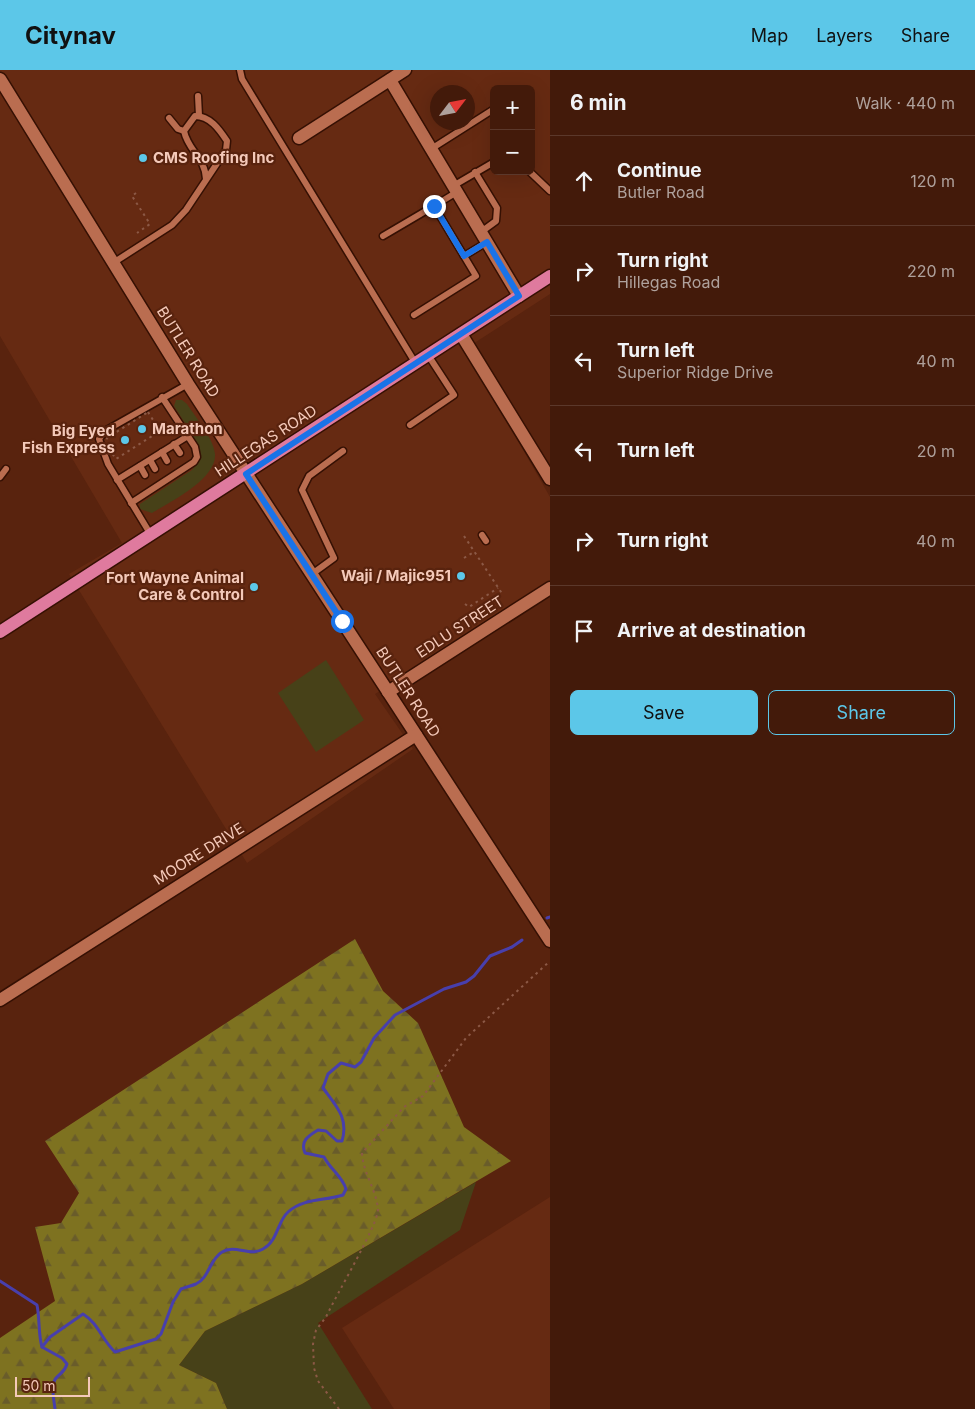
<!DOCTYPE html>
<html lang="en">
<head>
<meta charset="utf-8">
<style>
	body { margin:0; font-family:Inter,sans-serif; background:#4a2313; color:#f1f3f6 }
	.controls { position:absolute; right:15px; top:15px; display:grid; overflow:hidden; border-radius:8px; box-shadow:0 5px 20px #0002 }
	.controls button { width:45px; height:45px; display:grid; place-items:center; padding:0; border:0; border-bottom:1px solid #5b382b; background:#431a0a; color:#f1f3f6; font:25px sans-serif }
	.compass { position:absolute; left:430px; top:15px; width:45px; height:45px; border-radius:50%; background:#431a0a; box-shadow:0 5px 20px #0002; rotate:58deg }
	.scale { position:absolute; left:15px; bottom:12px; width:75px; box-sizing:border-box; padding-left:5px; border:2px solid #f4c9b9; border-top:0; font-size:14px; line-height:18px; white-space:nowrap; color:#f4c9b9; -webkit-text-stroke:4px #59230e; paint-order:stroke }
	.stop { position:absolute; width:15px; height:15px; margin:-11px; border:4px solid #1a73e8; border-radius:50%; background:#fff }
	.stop.end { background:#1a73e8; border-color:#fff; box-shadow:0 1px 5px #0008 }
	.list { margin:0; padding:0; list-style:none }
	h2 { display:flex; justify-content:space-between; align-items:center; height:65px; margin:0; padding:0 20px; font-size:21px }
	h2 small { font-size:16px; font-weight:400; color:#afa19c }
	.list li { display:grid; grid-template-columns:32px 1fr auto; gap:15px; align-items:center; box-sizing:border-box; height:90px; padding:0 20px; border-top:1px solid #5b382b }
	.list b { display:block; font-size:19px; white-space:nowrap }
	.list p { margin:0; font-size:16px; white-space:nowrap; color:#afa19c }
	.list em { font-size:16px; font-style:normal; color:#afa19c }
	.actions { display:flex; gap:10px; padding:15px 20px }
	.actions a { flex:1; padding:11px 0; border:1px solid #5cc7e8; border-radius:8px; text-align:center; font-size:18px; color:#5cc7e8 }
	.actions .main { background:#5cc7e8; color:#111 }
	.icon { flex:none; width:28px; height:28px; fill:none; stroke:currentColor; stroke-width:2; stroke-linecap:round; stroke-linejoin:round }
	.map { position:relative; flex:none; width:550px; height:1339px; overflow:hidden }
	header { display:flex; align-items:center; gap:30px; box-sizing:border-box; height:70px; padding:0 25px; background:#5cc7e8; color:#111 }
	header strong { font-size:24px }
	nav { display:flex; gap:28px; margin-inline-start:auto; font-size:18px }
	main { display:flex }
	aside { flex:1; background:#431a0a }
	.map>svg:first-child { display:block }
	.built { fill:#662a12; fill-rule:evenodd }
	.green { fill:#474118 }
	.forest { fill:url(#forest-firs) }
	.lines { fill:none; stroke-linecap:round; stroke-linejoin:round }
	.stream { stroke:#483fac; stroke-width:3 }
	.lane-casing { stroke:#351003; stroke-width:9 }
	.street-casing { stroke:#351003; stroke-width:15 }
	.primary-casing { stroke:#351003; stroke-width:15 }
	.path { stroke:#8c5946; stroke-width:2; stroke-dasharray:2.5 4; stroke-linecap:butt }
	.lane { stroke:#ba6d50; stroke-width:6 }
	.street { stroke:#ba6d50; stroke-width:12 }
	.primary { stroke:#df7a9e; stroke-width:12 }
	.route { stroke:#1a73e8; stroke-width:6 }
	.poi-dot { fill:#5cc7e8; stroke:#59230e; stroke-width:2 }
	.labels { text-anchor:middle; stroke-width:4.5; stroke-linejoin:round; paint-order:stroke }
	.poi-label { font-size:15px; font-weight:bold; fill:#f4c9b9; stroke:#59230e; text-anchor:end }
	.street-label { font-size:15px; fill:#f4c9b9; stroke:#59230e }
</style>
</head>
<body>
<header>
<strong>Citynav</strong>
<nav><a>Map</a><a>Layers</a><a>Share</a></nav>
</header>
<main>
<div class="map">
<svg width="550" height="1339" viewBox="0 0 550 1339">
	<defs>
		<pattern id="forest-firs" width="22" height="20" patternUnits="userSpaceOnUse" patternTransform="scale(1.25)"><rect width="22" height="20" fill="#7e7220"/><path d="M5 1l3.5 6h-7zM16 11l3.5 6h-7z" fill="#695c2a"/></pattern>
	</defs>
	<rect width="100%" height="100%" fill="#59230e"/>
	<g class="built">
		<path d="M0 0H550V224L465 279 550 427V517L375 624 413 679 247 793 69 504 122 473 0 266ZM494 19H531V101H494ZM438 22H468V52H438Z"/>
		<polygon points="550,1127 550,1339 394,1339 342,1258"/>
	</g>
	<g class="green">
		<path d="M176 330H182L187 334C196 348 213 367 215 384 217 409 170 432 152 443L140 439V434L192 400 200 390 198 374 174 336Z"/>
		<polygon points="326,590 364,650 316,682 278,623"/>
		<polygon points="476,1112 460,1160 318,1253 372,1339 227,1339 216,1313 179,1295 205,1261 302,1214"/>
	</g>
	<polygon class="forest" points="355,869 383,921 418,953 464,1057 511,1091 302,1214 205,1261 179,1295 216,1313 227,1339 0,1339 0,1268 55,1231 35,1157 61,1153 79,1123 45,1071"/>
	<g class="lines">
		<g class="stream">
			<polyline points="547,848 550,847"/>
			<path d="M0 1211 37 1235C40 1250 38 1263 42 1277L62 1288 67 1294C65 1301 62 1302 57 1307 50 1313 54 1330 55 1339"/>
			<path d="M42 1277 50 1267 83 1244C98 1253 102 1270 115 1282L156 1269 161 1264 173 1232 181 1219C186 1217 191 1216 196 1214 209 1208 210 1189 222 1182 235 1174 250 1187 263 1179 278 1171 277 1152 288 1142 303 1128 325 1131 343 1125L346 1119C342 1106 330 1099 324 1087L305 1083C300 1071 308 1066 318 1060L326 1061 337 1071H342C349 1048 336 1036 323 1018L328 1004 341 993 355 997 361 992 374 968 395 945 444 919 466 912 474 906 490 886 512 877 522 870"/>
		</g>
		<g class="lane-casing">
			<g id="lane">
				<polyline points="240,0 242,9 416,294"/>
				<polyline points="198,26 199,46"/>
				<polyline points="169,48 178,59 184,61"/>
				<polyline points="431,79 494,39"/>
				<polyline points="529,101 550,121"/>
				<polyline points="475,102 497,138 496,151 481,162"/>
				<polyline points="453,116 494,92"/>
				<polyline points="434,136 457,122"/>
				<polyline points="383,166 434,136 476,206 414,245"/>
				<polyline points="464,186 487,172"/>
				<path d="M113 193 172 155 186 140 226 80 227 71C219 59 210 46 195 46L184 61C188 81 205 87 206 109"/>
				<polyline points="410,355 454,325 428,285"/>
				<polyline points="174,374 180,383"/>
				<polyline points="162,382 167,391"/>
				<polyline points="150,390 155,399"/>
				<polyline points="140,396 145,405"/>
				<polyline points="0,407 6,399"/>
				<polyline points="117,410 188,366"/>
				<polyline points="131,433 194,392 197,387 195,377 162,327"/>
				<polyline points="151,465 108,394 99,369 105,361 188,314"/>
				<polyline points="482,465 486,471"/>
				<polyline points="312,504 334,488 302,420 309,406 343,381"/>
			</g>
		</g>
		<g class="street-casing">
			<g id="street">
				<polyline points="0,9 188,314 550,871"/>
				<polyline points="390,10 519,226"/>
				<polyline points="299,68 405,0"/>
				<polyline points="461,264 550,409"/>
				<polyline points="388,622 550,518"/>
				<polyline points="0,930 416,665"/>
			</g>
		</g>
		<g class="primary-casing">
			<polyline id="primary" points="0,562 550,206"/>
		</g>
		<g class="path">
			<polyline points="136,123 132,126 150,154 137,163"/>
			<polygon points="148,342 160,361 116,389 106,375 107,368"/>
			<polyline points="464,466 503,525"/>
			<polyline points="464,488 474,482"/>
			<polyline points="465,534 469,537 498,518"/>
			<path d="M339 1339 318 1311 314 1298 313 1274 316 1260 326 1247C335 1227 379 1153 378 1139 376 1119 363 1103 362 1083L404 1037 423 1026 466 968 550 891"/>
		</g>
		<use href="#lane" class="lane"/>
		<use href="#street" class="street"/>
		<use href="#primary" class="primary"/>
	</g>
	<g class="lines">
		<polyline class="route" points="342,551 246,404 519,226 487,172 464,186 434,136"/>
	</g>
	<g class="poi-dot">
		<circle cx="143" cy="88" r="5"/>
		<circle cx="142" cy="359" r="5"/>
		<circle cx="125" cy="370" r="5"/>
		<circle cx="461" cy="506" r="5"/>
		<circle cx="254" cy="517" r="5"/>
	</g>
	<g class="labels">
		<g class="poi-label">
			<text x="153" y="93" text-anchor="start">CMS Roofing Inc</text>
			<text x="152" y="364" text-anchor="start">Marathon</text>
			<text x="115" y="366">Big Eyed<tspan x="115" dy="17">Fish Express</tspan></text>
			<text x="451" y="511">Waji / Majic951</text>
			<text x="244" y="513">Fort Wayne Animal<tspan x="244" dy="17">Care &amp; Control</tspan></text>
		</g>
		<g class="street-label">
			<text transform="translate(188 282) rotate(58)" y="5">BUTLER ROAD</text>
			<text transform="translate(266 371) rotate(-33)" y="5">HILLEGAS ROAD</text>
			<text transform="translate(460 557) rotate(-33)" y="5">EDLU STREET</text>
			<text transform="translate(408 622) rotate(57)" y="5">BUTLER ROAD</text>
			<text transform="translate(199 784) rotate(-32)" y="5">MOORE DRIVE</text>
		</g>
	</g>
</svg>
<div class="controls">
<button>+</button>
<button>−</button>
</div>
<svg class="compass" viewBox="-18 -18 36 36"><path d="M0-13l5 13h-10z" fill="#e53935"/><path d="M0 13l5-13h-10z" fill="#afa19c"/></svg>
<div class="scale">50 m</div>
<div class="stop" style="left:342px;top:551px"></div>
<div class="stop end" style="left:434px;top:136px"></div>
</div>
<aside>
<h2>6 min<small>Walk · 440 m</small></h2>
<ul class="list">
<li><svg class="icon" aria-label="ahead" viewBox="0 0 24 24"><path d="M12 20V5M6 11l6-6 6 6"/></svg><div><b>Continue</b><p>Butler Road</p></div><em>120 m</em></li>
<li><svg class="icon" aria-label="right" viewBox="0 0 24 24"><path d="M7 20v-9h11M14 6l5 5-5 5"/></svg><div><b>Turn right</b><p>Hillegas Road</p></div><em>220 m</em></li>
<li><svg class="icon" aria-label="left" viewBox="0 0 24 24"><path d="M17 20v-9H6M10 6l-5 5 5 5"/></svg><div><b>Turn left</b><p>Superior Ridge Drive</p></div><em>40 m</em></li>
<li><svg class="icon" aria-label="left" viewBox="0 0 24 24"><path d="M17 20v-9H6M10 6l-5 5 5 5"/></svg><div><b>Turn left</b></div><em>20 m</em></li>
<li><svg class="icon" aria-label="right" viewBox="0 0 24 24"><path d="M7 20v-9h11M14 6l5 5-5 5"/></svg><div><b>Turn right</b></div><em>40 m</em></li>
<li><svg class="icon" aria-label="arrive" viewBox="0 0 24 24"><path d="M6 21V4h12l-3 4 3 4H6"/></svg><div><b>Arrive at destination</b></div></li>
</ul>
<div class="actions"><a class="main">Save</a><a>Share</a></div>
</aside>
</main>
</body>
</html>
